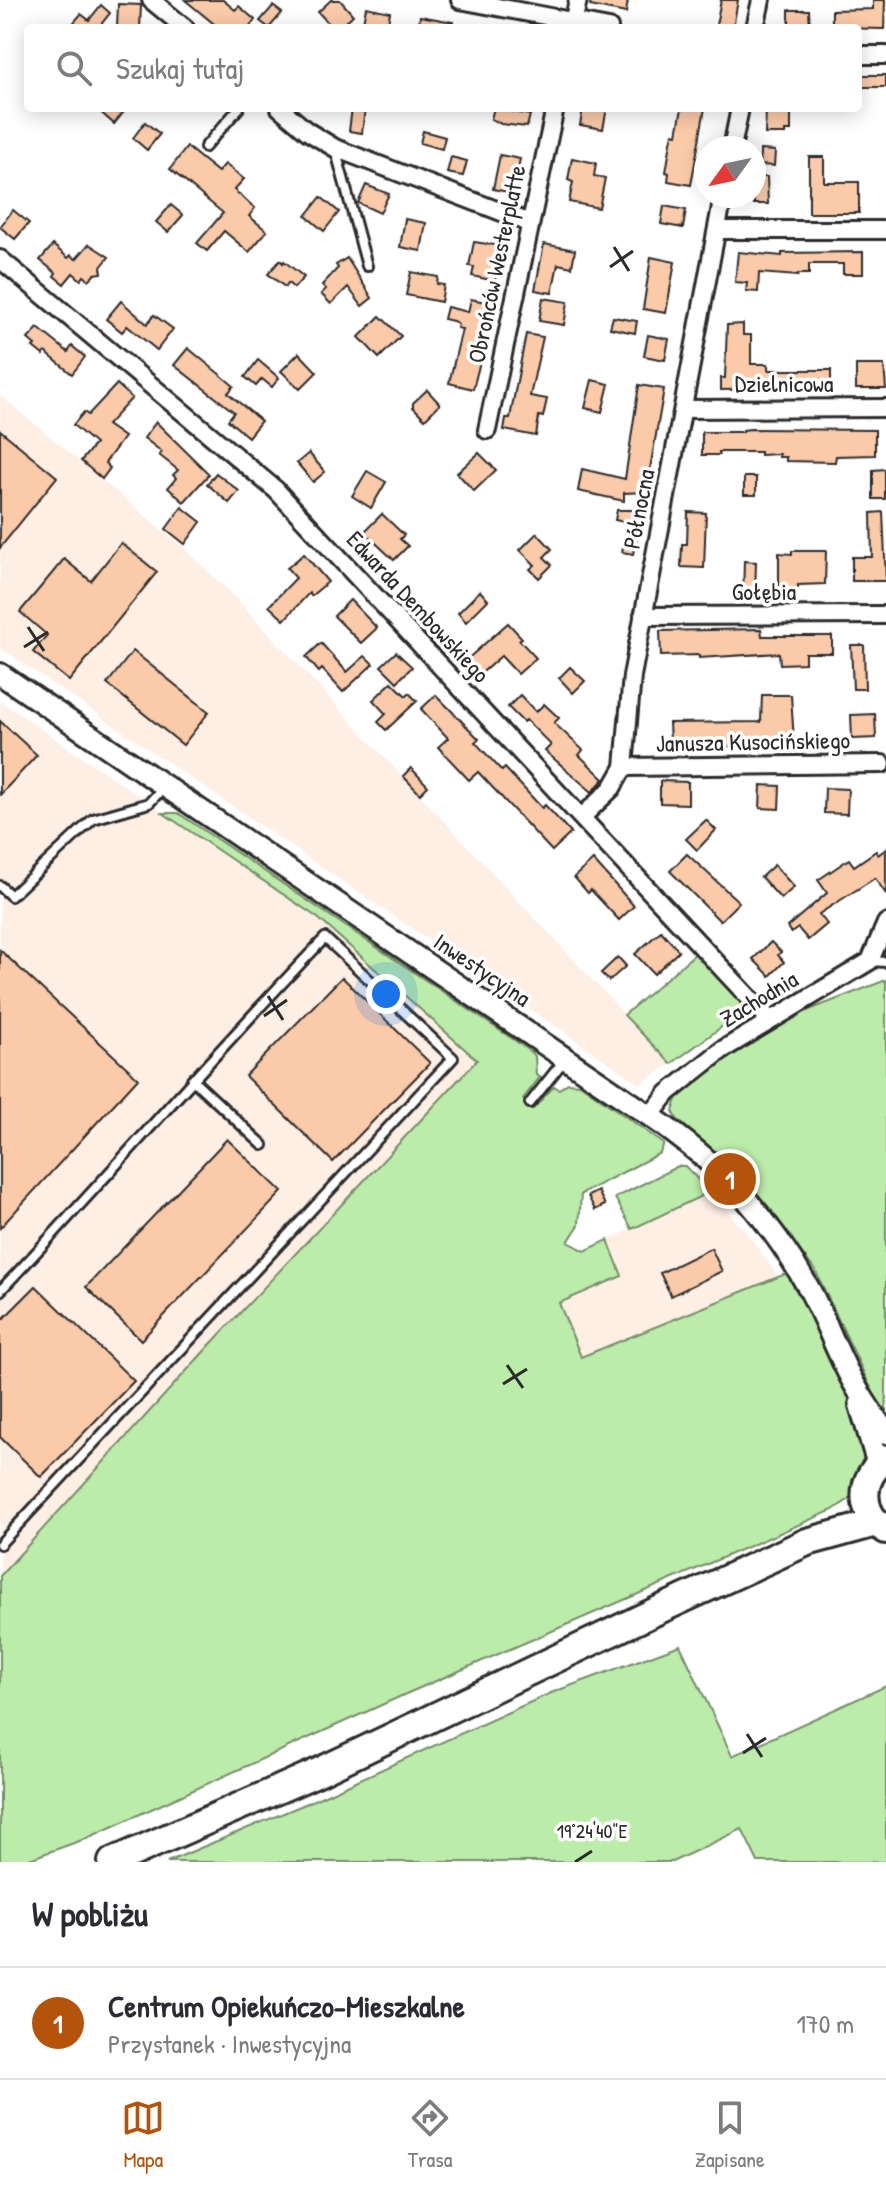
<!DOCTYPE html>
<html lang="pl">
<head>
<meta charset="utf-8">
<style>
	body { margin:0; font-family:"Patrick Hand",sans-serif; background:#f7f7f7; color:#2b2b33 }
	.compass { position:absolute; left:694px; top:136px; width:72px; height:72px; border-radius:50%; background:#fff; box-shadow:0 4px 20px #0003; rotate:237deg }
	.you { position:absolute; left:386px; top:994px; width:28px; height:28px; margin:-20px; border:6px solid #fff; border-radius:50%; background:#1a73e8; box-shadow:0 0 0 12px #1a73e833 }
	.badge { display:grid; place-items:center; width:52px; height:52px; border-radius:50%; background:#b45309; color:#fff; font-size:26px; font-weight:700 }
	.pin { position:absolute; translate:-50% -50%; border:4px solid #fff; box-shadow:0 2px 8px #0006 }
	.list { margin:0; padding:0; list-style:none }
	h2 { display:flex; justify-content:space-between; align-items:center; height:104px; margin:0; padding:0 32px; font-size:34px }
	h2 small { font-size:26px; font-weight:400; color:#7c7c81 }
	.list li { display:grid; grid-template-columns:52px 1fr auto; gap:24px; align-items:center; box-sizing:border-box; height:112px; padding:0 32px; border-top:2px solid #e1e1e2 }
	.list b { display:block; font-size:30px; white-space:nowrap }
	.list p { margin:0; font-size:26px; white-space:nowrap; color:#7c7c81 }
	.list em { font-size:26px; font-style:normal; color:#7c7c81 }
	.icon { flex:none; width:44px; height:44px; fill:none; stroke:currentColor; stroke-width:2; stroke-linecap:round; stroke-linejoin:round }
	.map { position:relative; flex:none; width:886px; height:1862px; overflow:hidden }
	.search { position:absolute; background:#fff; box-shadow:0 4px 20px #0003; left:24px; right:24px; top:24px; height:88px; display:flex; align-items:center; gap:20px; box-sizing:border-box; padding:0 28px; border-radius:8px; color:#7c7c81; font-size:30px }
	.sheet { height:216px; background:#fff }
	nav { display:flex; justify-content:space-around; align-items:center; box-sizing:border-box; height:112px; border-top:2px solid #e1e1e2; background:#fff; font-size:22px; color:#7c7c81 }
	nav a { display:grid; justify-items:center; gap:4px }
	nav .on { color:#b45309 }
	.map>svg:first-child { display:block }
	.built { fill:#feefe5 }
	.green { fill:#bcecaa; stroke:#748c6a; stroke-width:2 }
	.building { fill:#facaa9; stroke:#2b2b2b; stroke-width:2 }
	.lines { fill:none; stroke-linecap:round; stroke-linejoin:round }
	.service-casing { stroke:#2b2b2b; stroke-width:14 }
	.minor-casing { stroke:#2b2b2b; stroke-width:22 }
	.tertiary-casing { stroke:#2b2b2b; stroke-width:26 }
	.primary-casing { stroke:#2b2b2b; stroke-width:32 }
	.service { stroke:#fff; stroke-width:8 }
	.minor { stroke:#fff; stroke-width:16 }
	.tertiary { stroke:#fff; stroke-width:20 }
	.primary { stroke:#fff; stroke-width:26 }
	.ticks { fill:none; stroke:#2b2b2b; stroke-width:3 }
	.labels { text-anchor:middle; stroke-width:7; stroke-linejoin:round; paint-order:stroke }
	.street-label { font-size:24px; fill:#2b2b2b; stroke:#fff }
	.ticks-label { font-size:20px; text-anchor:middle; fill:#2b2b2b; stroke:#fff; stroke-width:7; stroke-linejoin:round; paint-order:stroke }
</style>
</head>
<body>
<div class="map">
<svg width="886" height="1862" viewBox="0 0 886 1862">
	<rect width="100%" height="100%" fill="#fff"/>
	<filter id="ink" filterUnits="userSpaceOnUse"><feTurbulence type="fractalNoise" baseFrequency=".0125" numOctaves="2"/><feDisplacementMap in="SourceGraphic" scale="16" xChannelSelector="R" yChannelSelector="G"/><feConvolveMatrix kernelMatrix="1 2 1 2 8 2 1 2 1" color-interpolation-filters="sRGB"/></filter>
	<g filter="url(#ink)">
		<g class="built">
			<polygon points="0,395 184,548 230,592 671,1064 640,1084 0,648"/>
			<polygon points="0,701 318,918 477,1060 210,1345 0,1576"/>
			<polygon points="710,1192 746,1232 778,1276 581,1358 559,1303 621,1276 608,1240"/>
		</g>
		<g class="green">
			<path d="M163 813H178L526 1048 535 1056 536 1075 540 1077 523 1099 533 1109 554 1086 559 1089 568 1083 580 1084 664 1144 660 1153 581 1194 579 1225 568 1242 585 1251 608 1240 622 1276 559 1303 581 1357 788 1273C804 1300 874 1435 868 1461 866 1470 859 1487 853 1495 849 1501 839 1505 833 1510L408 1693 85 1839 21 1862H0V1576L210 1345 477 1060 318 918Z"/>
			<polygon points="697,952 746,1009 671,1064 624,1015"/>
			<polygon points="886,980 886,1420 815,1270 744,1180 677,1119 673,1111 679,1094 727,1055 794,1016"/>
			<polygon points="678,1166 685,1166 710,1192 632,1229 615,1198"/>
			<polygon points="680,1645 732,1756 886,1686 886,1862 758,1862 742,1829 672,1862 167,1862 305,1804 551,1693"/>
		</g>
		<g class="building">
			<polygon points="185,0 223,0 235,10 239,6 255,20 249,28 219,28"/>
			<polygon points="331,0 340,0 353,15 339,28 333,28 318,12"/>
			<polygon points="591,0 628,0 626,13 590,6"/>
			<polygon points="721,0 738,0 733,28 716,25"/>
			<polygon points="873,0 885,0 884,29 832,28 832,10 873,9"/>
			<polygon points="118,4 141,5 140,28 117,28"/>
			<polygon points="101,5 110,13 98,28 69,28 81,14 89,20"/>
			<polygon points="273,6 282,13 269,28 260,21"/>
			<polygon points="366,7 390,12 387,28 362,28"/>
			<polygon points="789,10 809,10 810,28 789,28"/>
			<polygon points="420,16 453,22 452,28 418,28"/>
			<rect x="858" y="75" width="28" height="12"/>
			<polygon points="96,108 127,108 114,124"/>
			<polygon points="352,108 365,108 362,133 349,131"/>
			<polygon points="494,108 530,115 527,127 501,124 491,119"/>
			<polygon points="583,108 607,108 603,129 580,125"/>
			<polygon points="682,108 705,108 691,185 668,181 669,173 666,172 671,142 673,133 677,134"/>
			<polygon points="766,110 791,110 791,131 785,131 785,134 765,134"/>
			<polygon points="145,122 160,134 147,150 133,138"/>
			<polygon points="423,131 445,137 442,149 420,143"/>
			<polygon points="187,147 218,172 225,164 244,179 234,190 255,208 249,216 267,231 249,252 224,231 207,251 197,243 223,213 170,169"/>
			<polygon points="760,150 775,151 774,166 760,165"/>
			<polygon points="500,155 520,159 513,193 493,189"/>
			<polygon points="451,157 467,161 463,176 447,173"/>
			<polygon points="809,157 824,157 824,182 859,182 859,213 809,213"/>
			<polygon points="572,158 596,163 594,176 605,178 599,208 569,202 573,182 568,180"/>
			<polygon points="754,177 767,177 768,204 754,204"/>
			<polygon points="366,185 389,194 380,213 358,203"/>
			<polygon points="321,197 339,212 324,231 306,216"/>
			<polygon points="171,205 183,215 168,232 156,222"/>
			<polygon points="664,206 686,210 683,228 661,224"/>
			<polygon points="13,210 29,223 15,239 0,227"/>
			<polygon points="405,219 426,223 421,251 400,247"/>
			<polygon points="474,242 502,246 495,281 472,276 474,267 469,266"/>
			<polygon points="89,244 109,257 101,267 102,273 95,274 89,280 84,276 81,280 73,273 64,284 54,276 56,273 40,260 53,245 68,258 71,255 76,259"/>
			<polygon points="544,244 575,250 572,267 558,264 552,293 535,290"/>
			<polygon points="738,252 782,256 782,253 863,252 863,274 843,274 843,264 809,264 809,274 798,274 798,276 759,273 758,292 746,291 747,283 735,282"/>
			<polygon points="651,257 675,262 666,313 643,309"/>
			<polygon points="347,258 372,298 362,306 348,287 331,304 321,294 326,289 322,285 338,268 336,265"/>
			<polygon points="280,260 283,263 284,261 304,277 294,288 288,283 285,287 268,274"/>
			<polygon points="411,272 438,277 437,284 444,285 441,302 406,295"/>
			<polygon points="543,298 568,302 564,325 539,321"/>
			<polygon points="471,299 490,303 480,349 483,350 473,389 449,383 462,329 457,328 458,324 453,321 444,319 447,307 468,312"/>
			<polygon points="121,301 147,324 154,315 173,329 157,350 127,326 122,332 106,319"/>
			<polygon points="380,316 401,336 379,358 359,337"/>
			<polygon points="613,317 637,321 635,333 610,328"/>
			<polygon points="743,324 743,335 751,335 751,364 768,364 768,370 831,370 831,388 721,390 721,378 725,378 727,325"/>
			<polygon points="38,328 68,352 72,346 85,357 72,374 45,352 43,355 33,347 35,345 28,339"/>
			<polygon points="526,334 543,337 530,396 547,399 543,417 539,416 536,436 504,430 506,418 510,418"/>
			<polygon points="648,335 669,339 665,360 644,356"/>
			<polygon points="188,348 234,386 228,393 261,421 248,437 228,420 234,412 174,365"/>
			<polygon points="299,353 317,372 300,389 281,371"/>
			<polygon points="258,360 279,378 272,387 262,379 256,386 245,377"/>
			<polygon points="856,365 884,365 886,389 856,389"/>
			<polygon points="592,380 609,384 602,412 585,408"/>
			<polygon points="117,384 132,398 107,425 124,437 105,463 110,468 102,479 81,461 95,444 73,425 84,412 88,415"/>
			<polygon points="639,385 664,389 646,492 624,493 624,501 578,491 582,469 625,479"/>
			<polygon points="427,390 440,404 425,419 413,407 413,403"/>
			<polygon points="156,422 209,474 184,502 168,488 176,478 173,475 178,470 159,455 162,452 144,438"/>
			<polygon points="751,429 875,430 875,455 836,456 835,462 786,461 786,457 779,457 779,454 760,455 760,452 719,452 719,455 702,455 702,432 743,432 743,430"/>
			<polygon points="0,430 57,477 0,548"/>
			<polygon points="309,453 325,472 313,482 297,463"/>
			<polygon points="479,453 496,470 474,491 457,473"/>
			<polygon points="885,469 885,499 873,499 873,470"/>
			<polygon points="367,471 386,482 371,508 352,496"/>
			<polygon points="216,473 239,491 229,503 207,484"/>
			<rect x="744" y="477" width="12" height="18"/>
			<polygon points="182,507 201,522 185,544 166,529"/>
			<polygon points="617,510 643,510 633,554 622,552 628,523 615,520"/>
			<polygon points="688,512 706,513 704,568 681,567 682,544 687,544"/>
			<polygon points="883,512 886,581 852,581 852,557 872,557 871,513"/>
			<polygon points="382,514 404,535 400,539 408,546 394,560 364,532"/>
			<polygon points="537,533 552,549 544,557 552,565 539,578 530,569 535,565 520,550"/>
			<polygon points="121,543 157,572 69,681 33,652 47,635 20,612 64,559 91,581"/>
			<polygon points="792,551 826,551 825,584 798,585 798,588 793,588 793,594 779,594 779,553 792,554"/>
			<polygon points="304,554 328,582 311,596 309,593 284,620 269,606 296,578 287,568"/>
			<polygon points="744,561 756,562 755,596 743,596"/>
			<polygon points="480,591 488,600 466,622 458,613"/>
			<polygon points="350,600 377,628 361,643 334,616"/>
			<polygon points="508,623 522,638 519,640 536,658 518,674 501,656 477,677 464,662"/>
			<polygon points="761,629 762,636 832,636 832,653 805,653 805,663 780,664 779,653 699,658 699,655 661,656 660,631"/>
			<polygon points="321,643 347,672 365,656 373,664 343,692 322,669 319,672 306,657"/>
			<polygon points="851,645 864,645 865,689 853,689"/>
			<polygon points="133,651 209,712 183,745 107,684"/>
			<polygon points="396,652 412,667 397,682 381,666"/>
			<polygon points="570,667 585,681 573,693 559,678"/>
			<polygon points="392,682 406,696 409,693 417,701 386,730 378,722 386,714 373,700"/>
			<polygon points="436,695 479,739 475,742 502,771 505,768 542,808 545,805 571,833 552,851 478,772 469,780 438,747 448,738 421,709"/>
			<polygon points="520,695 536,712 544,704 559,718 554,723 583,750 579,755 604,779 592,792 545,751 551,745 526,720 523,722 508,707"/>
			<polygon points="762,695 791,695 794,742 753,743 753,747 708,746 708,740 670,742 669,723 761,722"/>
			<polygon points="875,714 876,738 852,739 851,715"/>
			<polygon points="0,721 37,755 0,795"/>
			<polygon points="411,768 428,786 420,794 403,776"/>
			<polygon points="660,781 688,782 688,804 660,803"/>
			<polygon points="761,785 780,786 779,809 760,808"/>
			<polygon points="825,788 848,789 847,814 824,813"/>
			<polygon points="706,820 716,830 697,850 686,839"/>
			<polygon points="886,849 886,894 875,878 819,914 827,924 808,940 798,928 791,933 787,927 827,893 818,880 849,859 854,866 876,851 878,855"/>
			<polygon points="687,854 739,902 720,921 670,871"/>
			<polygon points="593,860 634,906 619,920 591,890 588,893 574,877"/>
			<polygon points="774,865 794,887 781,899 761,877"/>
			<polygon points="661,931 679,951 654,974 635,954"/>
			<polygon points="771,942 781,952 778,955 784,962 770,976 753,959"/>
			<polygon points="0,950 138,1078 0,1228"/>
			<polygon points="618,957 626,966 609,981 601,973"/>
			<polygon points="342,977 430,1063 333,1162 245,1076"/>
			<polygon points="227,1139 282,1192 141,1340 86,1287"/>
			<polygon points="598,1191 605,1205 595,1210 588,1196"/>
			<polygon points="711,1248 722,1271 671,1296 660,1273"/>
			<polygon points="36,1286 134,1381 41,1477 0,1437 0,1322"/>
		</g>
		<g class="lines">
			<g class="service-casing">
				<g id="service">
					<polyline points="205,147 239,108"/>
					<polyline points="335,148 367,266"/>
					<polyline points="0,886 11,896 93,819 149,803 164,787"/>
					<polyline points="870,961 886,962"/>
					<polyline points="192,1079 263,1145"/>
					<polyline points="530,1103 565,1059"/>
					<path d="M0 1291C110 1175 214 1053 325 938L453 1058 0 1544"/>
				</g>
			</g>
			<g class="minor-casing">
				<g id="minor">
					<polyline points="151,0 185,28"/>
					<polyline points="460,0 609,28"/>
					<polyline points="572,28 578,0"/>
					<polyline points="755,28 761,0"/>
					<polyline points="858,55 886,55"/>
					<polyline points="280,108 307,131 335,148 530,223"/>
					<polyline points="732,148 740,108"/>
					<polyline points="717,230 886,230"/>
					<polyline points="0,259 276,490 770,1020"/>
					<polyline points="683,409 886,408"/>
					<polyline points="487,430 555,108"/>
					<polyline points="643,616 886,615"/>
					<polyline points="624,767 882,764"/>
					<polyline points="582,817 612,788 624,767 632,676 723,196"/>
					<polyline points="650,1116 668,1093 722,1050 870,961 886,923"/>
				</g>
			</g>
			<g class="tertiary-casing">
				<g id="tertiary">
					<path d="M0 674 650 1116C719 1163 767 1214 808 1287 826 1319 837 1355 856 1387 865 1403 876 1418 886 1434"/>
					<polyline points="860,1405 878,1465"/>
				</g>
			</g>
			<g class="primary-casing">
				<g id="primary">
					<path d="M886 1459C859 1477 858 1513 886 1530"/>
					<polyline points="112,1862 316,1773 650,1614 807,1542 876,1523"/>
				</g>
			</g>
			<use href="#service" class="service"/>
			<use href="#minor" class="minor"/>
			<use href="#tertiary" class="tertiary"/>
			<use href="#primary" class="primary"/>
		</g>
	</g>
	<path class="ticks" d="M614 247 629 271M610 267 633 251M28 627 44 651M24 647 48 632M268 996 283 1020M264 1016 287 1000M507 1365 523 1388M503 1384 527 1369M747 1734 762 1757M743 1753 766 1738M575 1862 592 1851"/>
	<g class="labels">
		<g class="street-label">
			<text transform="translate(497 264) rotate(-78)" y="8">Obrońców Westerplatte</text>
			<text x="784" y="392">Dzielnicowa</text>
			<text transform="translate(639 509) rotate(-79)" y="8">Północna</text>
			<text x="764" y="600">Gołębia</text>
			<text transform="translate(418 607) rotate(47)" y="8">Edwarda Dembowskiego</text>
			<text transform="translate(753 742) rotate(-1)" y="8">Janusza Kusocińskiego</text>
			<text transform="translate(482 970) rotate(34)" y="8">Inwestycyjna</text>
			<text transform="translate(759 999) rotate(-31)" y="8">Zachodnia</text>
		</g>
	</g>
	<g class="ticks-label">
		<text x="592" y="1838">19°24'40"E</text>
	</g>
</svg>
<svg class="compass" viewBox="-18 -18 36 36"><path d="M0-13l5 13h-10z" fill="#e53935"/><path d="M0 13l5-13h-10z" fill="#7c7c81"/></svg>
<div class="you"></div>
<div class="pin badge" style="left:730px;top:1179px">1</div>
<div class="search"><svg class="icon" aria-label="search" viewBox="0 0 24 24"><circle cx="10" cy="10" r="6"/><path d="M15 15l6 6"/></svg>Szukaj tutaj</div>
</div>
<section class="sheet">
<h2>W pobliżu<small></small></h2>
<ul class="list">
<li><span class="badge">1</span><div><b>Centrum Opiekuńczo-Mieszkalne</b><p>Przystanek · Inwestycyjna</p></div><em>170 m</em></li>
</ul>
</section>
<nav>
<a class="on"><svg class="icon" aria-label="map" viewBox="0 0 24 24"><path d="M3 6l6-2 6 2 6-2v14l-6 2-6-2-6 2zM9 4v14M15 6v14"/></svg>Mapa</a>
<a><svg class="icon" aria-label="directions" viewBox="0 0 24 24"><path d="M12 3l9 9-9 9-9-9zM9 14v-3h6M13 9l2 2-2 2"/></svg>Trasa</a>
<a><svg class="icon" aria-label="saved" viewBox="0 0 24 24"><path d="M7 4h10v16l-5-4-5 4z"/></svg>Zapisane</a>
</nav>
</body>
</html>
